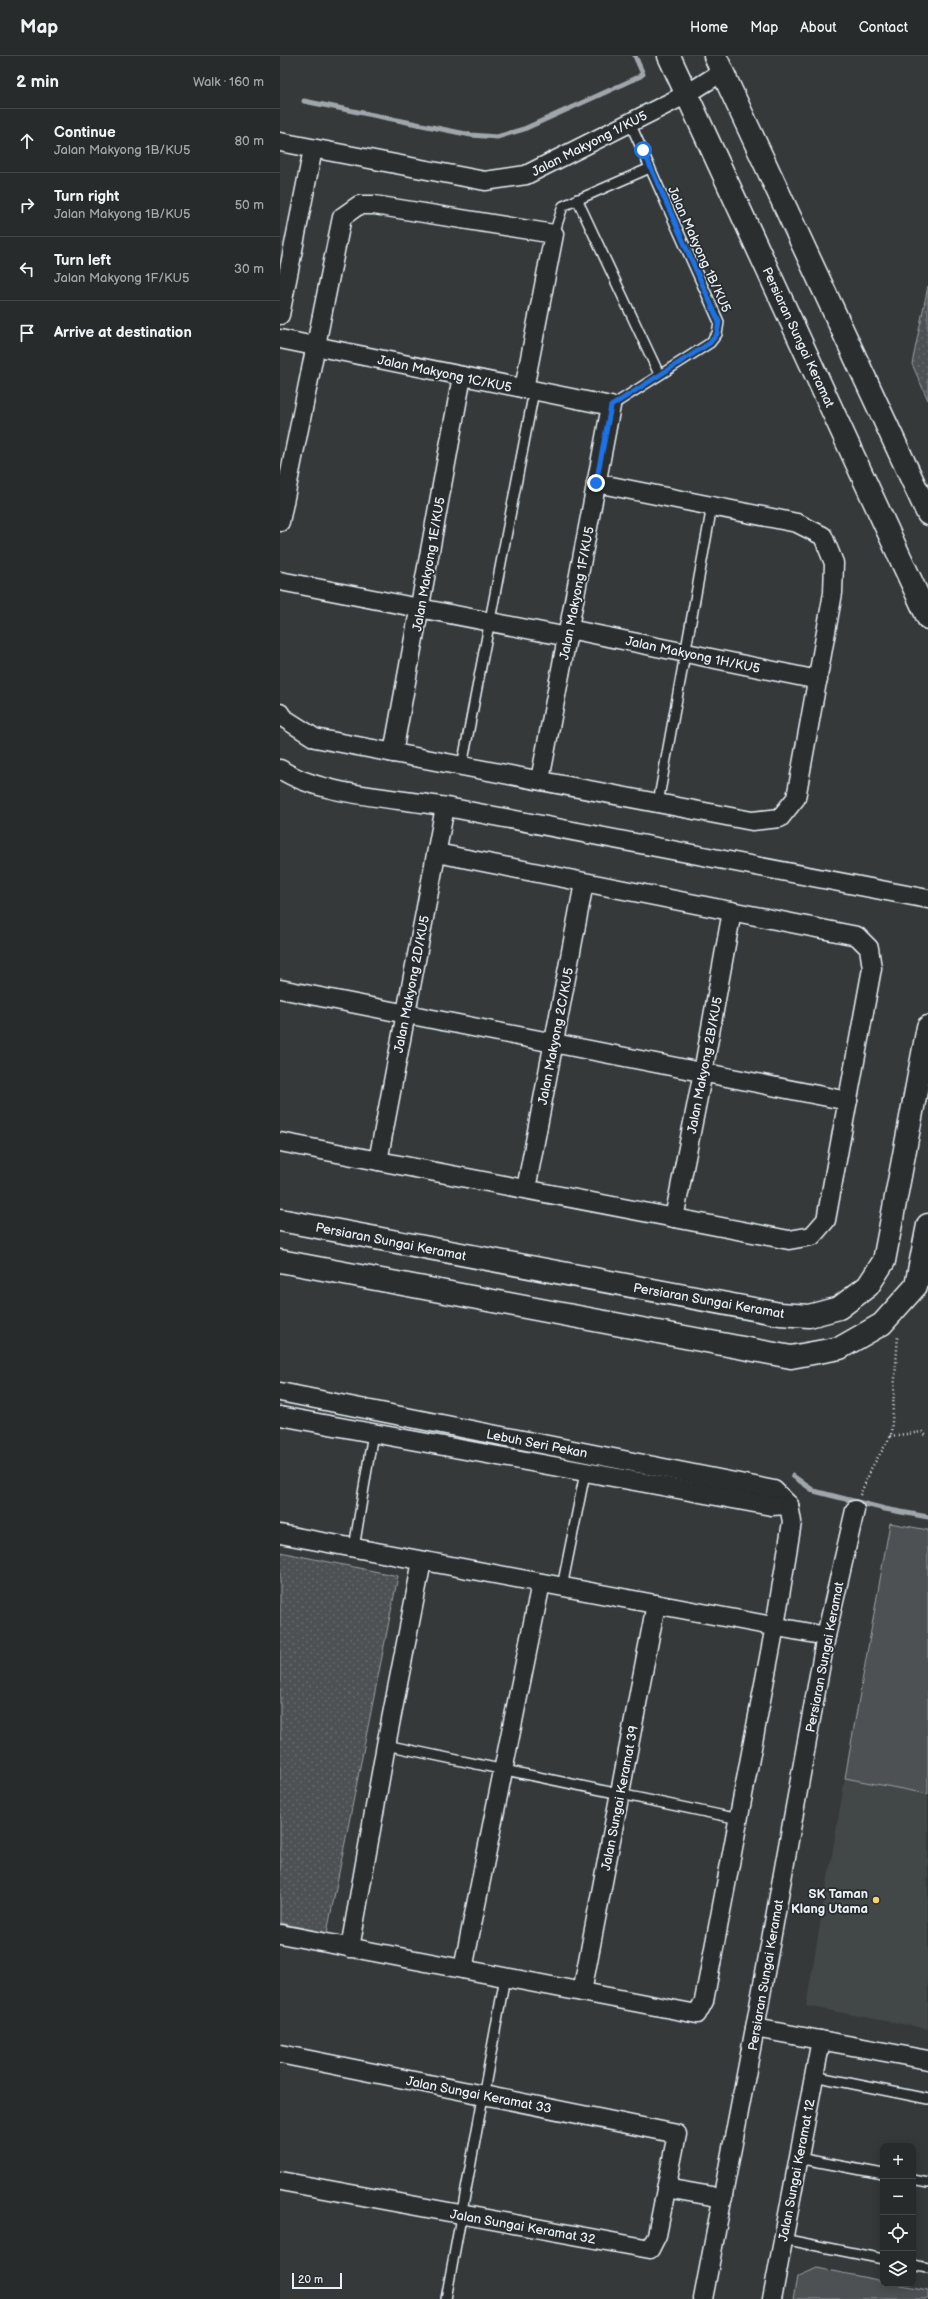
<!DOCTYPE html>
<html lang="en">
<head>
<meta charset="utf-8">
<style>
	body { margin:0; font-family:"Balsamiq Sans",sans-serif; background:#303334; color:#f1f3f6 }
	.controls { position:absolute; right:12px; bottom:12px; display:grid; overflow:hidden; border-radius:8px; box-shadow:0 2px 10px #0003 }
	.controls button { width:36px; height:36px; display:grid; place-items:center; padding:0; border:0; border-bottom:1px solid #444748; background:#282b2c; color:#f1f3f6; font:20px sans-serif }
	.scale { position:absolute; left:12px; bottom:10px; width:50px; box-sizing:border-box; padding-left:4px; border:2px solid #e8f1f8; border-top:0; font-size:11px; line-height:14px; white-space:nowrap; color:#e8f1f8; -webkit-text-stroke:3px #2a2d2e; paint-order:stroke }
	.stop { position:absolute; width:12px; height:12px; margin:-9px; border:3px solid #1a73e8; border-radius:50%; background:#fff }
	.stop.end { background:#1a73e8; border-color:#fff; box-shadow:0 1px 4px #0008 }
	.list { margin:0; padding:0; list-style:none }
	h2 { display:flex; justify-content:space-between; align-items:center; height:52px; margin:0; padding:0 16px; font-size:17px }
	h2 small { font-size:13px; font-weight:400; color:#a5a7a9 }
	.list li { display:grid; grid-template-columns:26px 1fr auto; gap:12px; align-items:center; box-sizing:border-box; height:64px; padding:0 16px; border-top:1px solid #444748 }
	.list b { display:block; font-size:15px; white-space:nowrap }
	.list p { margin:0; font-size:13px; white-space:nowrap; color:#a5a7a9 }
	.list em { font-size:13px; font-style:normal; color:#a5a7a9 }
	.icon { flex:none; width:22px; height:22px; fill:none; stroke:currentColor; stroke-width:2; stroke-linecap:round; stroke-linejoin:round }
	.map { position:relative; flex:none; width:648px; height:2243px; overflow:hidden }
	header { display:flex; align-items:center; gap:24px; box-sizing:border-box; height:56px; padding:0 20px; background:#282b2c; border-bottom:1px solid #444748 }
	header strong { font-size:19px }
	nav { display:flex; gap:22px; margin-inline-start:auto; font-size:14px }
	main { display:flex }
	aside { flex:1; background:#282b2c }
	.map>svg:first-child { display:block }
	.built { fill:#424647 }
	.grass { fill:url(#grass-dots); stroke:#9aa1a5 }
	.pitch { fill:#4d5152; stroke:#9aa1a5 }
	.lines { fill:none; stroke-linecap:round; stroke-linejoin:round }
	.stream { stroke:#a0a7ac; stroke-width:5 }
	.lane-casing { stroke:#e8f1f8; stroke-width:12 }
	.street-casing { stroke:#e8f1f8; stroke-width:21 }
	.secondary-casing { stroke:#e8f1f8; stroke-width:25 }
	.path { stroke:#e8f1f8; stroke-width:2.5; stroke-dasharray:1 3; stroke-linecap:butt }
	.lane { stroke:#2a2d2e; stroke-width:9 }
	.street { stroke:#2a2d2e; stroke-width:18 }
	.secondary { stroke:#2a2d2e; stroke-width:22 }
	.route { stroke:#1a73e8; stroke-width:5 }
	.poi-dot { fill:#ffd166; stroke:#2a2d2e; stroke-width:1.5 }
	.labels { text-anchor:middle; stroke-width:3.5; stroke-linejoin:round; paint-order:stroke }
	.street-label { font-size:13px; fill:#e8f1f8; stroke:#2a2d2e }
	.poi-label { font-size:13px; font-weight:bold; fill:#e8f1f8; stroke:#2a2d2e; text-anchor:end }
</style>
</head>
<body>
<header>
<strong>Map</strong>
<nav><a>Home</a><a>Map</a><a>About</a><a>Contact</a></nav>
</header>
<main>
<aside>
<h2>2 min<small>Walk · 160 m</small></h2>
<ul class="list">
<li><svg class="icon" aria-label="ahead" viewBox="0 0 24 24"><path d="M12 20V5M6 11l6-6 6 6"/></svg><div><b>Continue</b><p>Jalan Makyong 1B/KU5</p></div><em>80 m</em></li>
<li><svg class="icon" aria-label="right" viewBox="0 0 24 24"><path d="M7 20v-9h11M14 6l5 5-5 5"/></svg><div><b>Turn right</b><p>Jalan Makyong 1B/KU5</p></div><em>50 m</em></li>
<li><svg class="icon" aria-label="left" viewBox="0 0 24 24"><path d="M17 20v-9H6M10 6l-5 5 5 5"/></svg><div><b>Turn left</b><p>Jalan Makyong 1F/KU5</p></div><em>30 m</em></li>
<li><svg class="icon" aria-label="arrive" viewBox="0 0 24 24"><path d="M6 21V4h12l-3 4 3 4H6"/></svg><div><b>Arrive at destination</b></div></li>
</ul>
</aside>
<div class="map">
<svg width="648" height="2243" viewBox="0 0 648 2243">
	<defs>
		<pattern id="grass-dots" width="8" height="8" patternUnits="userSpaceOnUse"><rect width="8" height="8" fill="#4d5152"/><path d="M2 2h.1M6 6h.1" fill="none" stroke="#676a6c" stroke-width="1.8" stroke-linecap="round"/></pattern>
	</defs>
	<rect width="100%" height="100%" fill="#35393a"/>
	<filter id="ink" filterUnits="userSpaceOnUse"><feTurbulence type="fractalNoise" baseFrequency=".025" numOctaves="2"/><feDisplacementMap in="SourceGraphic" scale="8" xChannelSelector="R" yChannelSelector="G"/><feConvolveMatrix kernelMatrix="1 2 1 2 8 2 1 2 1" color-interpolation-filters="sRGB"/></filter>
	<g filter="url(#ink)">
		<polygon class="built" points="565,1722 648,1738 648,1973 526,1950"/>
		<g class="grass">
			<polygon points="648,230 648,344 632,308"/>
			<polygon points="0,1496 118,1520 47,1877 0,1867"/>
		</g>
		<g class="pitch">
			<polygon points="610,1467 648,1474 648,1738 565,1722"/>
			<polygon points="537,2212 603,2225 603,2228 616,2228 648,2234 648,2243 513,2243 517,2221"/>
		</g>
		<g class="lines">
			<g class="stream">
				<polyline points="24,45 191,79 217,81 244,73 359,21 363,18 355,0"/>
				<polyline points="513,1420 534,1435 605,1453 648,1461"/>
			</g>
			<g class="lane-casing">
				<g id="lane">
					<polyline points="297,143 379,318"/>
					<polyline points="274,178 283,150 370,112"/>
					<polyline points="331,350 430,287 437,278 439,266 350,67"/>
					<polyline points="182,710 254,335"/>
					<polyline points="378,747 432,450"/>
					<polyline points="74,1492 93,1377"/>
					<polyline points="282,1531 305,1417"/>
					<polyline points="106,1689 459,1763"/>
					<polyline points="534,2020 648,2043"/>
					<polyline points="518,2102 603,2118"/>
					<polyline points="633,2124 648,2127"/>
					<polyline points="503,2183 603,2203"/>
					<polyline points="633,2209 648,2212"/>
					<polyline points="166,2243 225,1921"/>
				</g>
			</g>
			<g class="street-casing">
				<g id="street">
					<polyline points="0,86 205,125 246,119 407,38 442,16"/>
					<polyline points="0,259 33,93"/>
					<polyline points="0,283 331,350 260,724"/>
					<polyline points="0,466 62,161 79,149 94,149 274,178 244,333"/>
					<polyline points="0,525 288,581"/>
					<polyline points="289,573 538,624"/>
					<polyline points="0,657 2,661 35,682 472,765 500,762 516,742 553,537 554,507 543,480 517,467 316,427"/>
					<polyline points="113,697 182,320"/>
					<path d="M0 713C39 740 120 742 167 751 328 781 488 812 648 843"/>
					<polyline points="0,933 568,1045"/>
					<polyline points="0,1086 509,1184 532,1180 546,1164 592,912 589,892 577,880 157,797"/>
					<polyline points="98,1105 165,751"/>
					<polyline points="246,1133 304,827"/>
					<polyline points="394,1162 423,1016 452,855"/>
					<polyline points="0,1336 494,1434 509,1449"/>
					<polyline points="0,1360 491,1450 509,1449"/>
					<polyline points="0,1478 546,1580"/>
					<polyline points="0,1878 417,1958 424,1945 495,1570 512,1466 509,1449"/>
					<polyline points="70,1892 106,1689 142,1505"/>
					<polyline points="183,1913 261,1527"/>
					<polyline points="302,1936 376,1548"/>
					<polyline points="475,1972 648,2004"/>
					<polyline points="0,1998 397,2078 377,2179 370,2193 0,2125"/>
					<polyline points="386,2132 443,2142"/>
					<polyline points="423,2243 475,1972 546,1580 575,1454"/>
					<polyline points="492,2243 541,1984"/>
				</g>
			</g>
			<g class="secondary-casing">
				<g id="secondary">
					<polyline points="389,0 648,562"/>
					<polyline points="435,0 648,458"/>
					<polyline points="0,1164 500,1258 529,1260 559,1252 588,1230 604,1205 648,971"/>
					<polyline points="0,1205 511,1301 560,1292 602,1268 636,1230 648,1169"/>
				</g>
			</g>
			<g class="path">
				<polyline points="610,1380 642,1376 648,1381"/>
				<polyline points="589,1416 611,1380 618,1279"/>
				<polyline points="580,1439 590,1416"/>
			</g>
			<use href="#lane" class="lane"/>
			<use href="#street" class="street"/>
			<use href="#secondary" class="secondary"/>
		</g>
	</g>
	<g class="lines" filter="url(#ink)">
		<polyline class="route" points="316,427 331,350 430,287 437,278 439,266 363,94"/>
	</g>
	<circle class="poi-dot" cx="596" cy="1844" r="4"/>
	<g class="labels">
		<g class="street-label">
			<text transform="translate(309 87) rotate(-27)" y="5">Jalan Makyong 1/KU5</text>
			<text transform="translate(420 193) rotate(66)" y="5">Jalan Makyong 1B/KU5</text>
			<text transform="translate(519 281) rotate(65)" y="5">Persiaran Sungai Keramat</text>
			<text transform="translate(165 317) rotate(12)" y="5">Jalan Makyong 1C/KU5</text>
			<text transform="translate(148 508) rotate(-80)" y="5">Jalan Makyong 1E/KU5</text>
			<text transform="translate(296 537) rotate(-79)" y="5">Jalan Makyong 1F/KU5</text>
			<text transform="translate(413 598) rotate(12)" y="5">Jalan Makyong 1H/KU5</text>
			<text transform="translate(131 928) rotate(-79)" y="5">Jalan Makyong 2D/KU5</text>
			<text transform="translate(275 980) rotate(-79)" y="5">Jalan Makyong 2C/KU5</text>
			<text transform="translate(424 1009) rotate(-79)" y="5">Jalan Makyong 2B/KU5</text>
			<text transform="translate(111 1185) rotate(11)" y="5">Persiaran Sungai Keramat</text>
			<text transform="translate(429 1244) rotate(10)" y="5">Persiaran Sungai Keramat</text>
			<text transform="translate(257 1387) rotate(11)" y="5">Lebuh Seri Pekan</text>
			<text transform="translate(544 1601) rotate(-79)" y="5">Persiaran Sungai Keramat</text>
			<text transform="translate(339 1742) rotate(-79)" y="5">Jalan Sungai Keramat 39</text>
			<text transform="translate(485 1919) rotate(-80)" y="5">Persiaran Sungai Keramat</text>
			<text transform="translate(199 2038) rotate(11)" y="5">Jalan Sungai Keramat 33</text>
			<text transform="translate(516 2114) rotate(-79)" y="5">Jalan Sungai Keramat 12</text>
			<text transform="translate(243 2170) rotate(10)" y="5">Jalan Sungai Keramat 32</text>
		</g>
		<g class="poi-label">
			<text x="588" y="1842">SK Taman<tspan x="588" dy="15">Klang Utama</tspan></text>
		</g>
	</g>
</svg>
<div class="controls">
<button>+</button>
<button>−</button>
<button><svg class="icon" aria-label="locate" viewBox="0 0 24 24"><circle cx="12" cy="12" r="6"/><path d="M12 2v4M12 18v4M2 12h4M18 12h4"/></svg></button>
<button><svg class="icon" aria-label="layers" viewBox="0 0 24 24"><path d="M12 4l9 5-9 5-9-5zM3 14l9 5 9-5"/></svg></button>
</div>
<div class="scale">20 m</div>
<div class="stop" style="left:363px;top:94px"></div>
<div class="stop end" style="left:316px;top:427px"></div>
</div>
</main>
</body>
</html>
